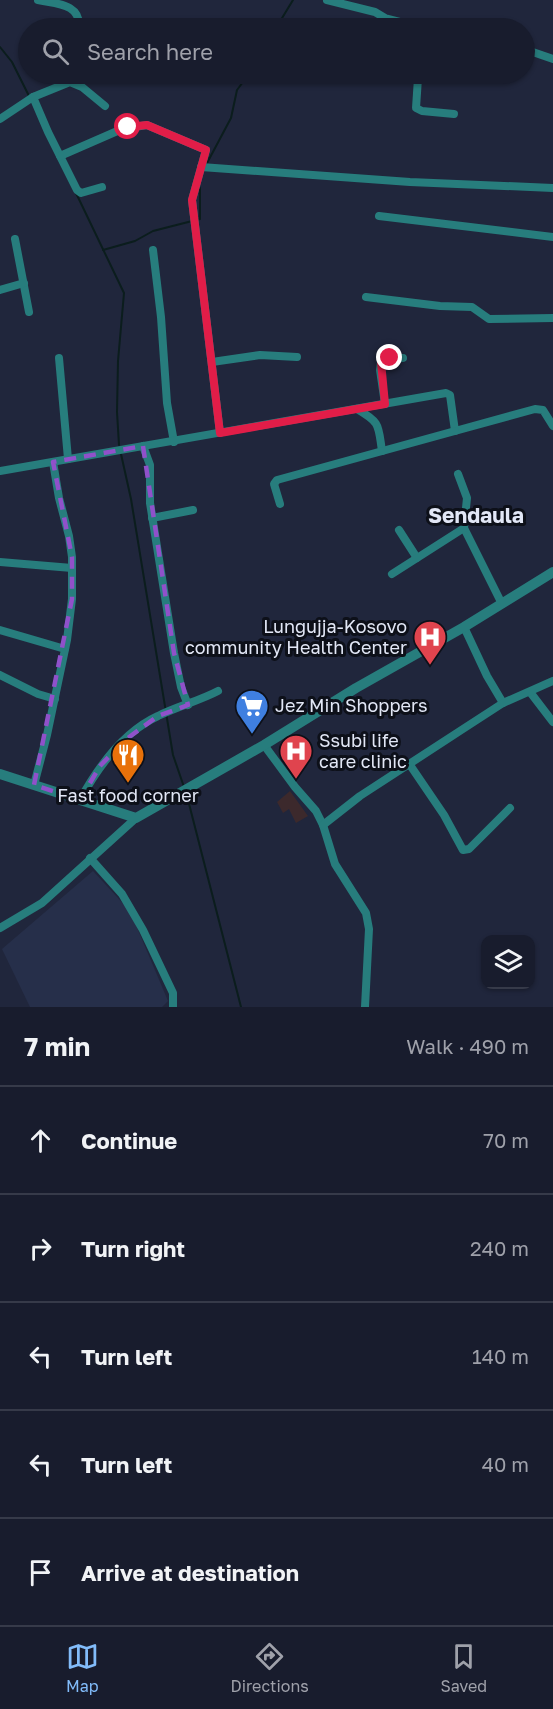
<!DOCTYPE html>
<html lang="en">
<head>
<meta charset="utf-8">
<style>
	body { margin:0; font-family:"Golos Text",sans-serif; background:#252939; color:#f1f3f6 }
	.controls { position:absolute; right:18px; bottom:18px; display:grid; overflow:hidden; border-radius:12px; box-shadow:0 2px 4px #0004 }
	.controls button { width:54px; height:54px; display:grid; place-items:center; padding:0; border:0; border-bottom:2px solid #363a49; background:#181c2d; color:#f1f3f6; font:30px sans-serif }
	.stop { position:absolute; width:18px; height:18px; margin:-14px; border:4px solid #e11d48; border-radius:50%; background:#fff }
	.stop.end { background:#e11d48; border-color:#fff; box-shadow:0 2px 6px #0008 }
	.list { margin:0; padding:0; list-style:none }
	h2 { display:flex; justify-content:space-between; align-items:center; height:78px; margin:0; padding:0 24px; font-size:26px }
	h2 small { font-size:20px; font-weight:400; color:#9fa1aa }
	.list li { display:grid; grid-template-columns:39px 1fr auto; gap:18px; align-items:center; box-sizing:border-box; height:108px; padding:0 24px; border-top:2px solid #363a49 }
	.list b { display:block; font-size:22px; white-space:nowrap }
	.list em { font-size:20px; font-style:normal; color:#9fa1aa }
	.icon { flex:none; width:33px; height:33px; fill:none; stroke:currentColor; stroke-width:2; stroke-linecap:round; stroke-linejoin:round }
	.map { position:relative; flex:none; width:553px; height:1007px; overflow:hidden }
	.search { position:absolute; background:#181c2d; box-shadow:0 2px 4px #0004; left:18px; right:18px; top:18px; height:66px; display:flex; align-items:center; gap:15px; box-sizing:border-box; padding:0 21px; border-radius:33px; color:#9fa1aa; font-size:22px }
	.sheet { height:618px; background:#181c2d }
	nav { display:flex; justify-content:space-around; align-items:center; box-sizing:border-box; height:84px; border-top:2px solid #363a49; background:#181c2d; font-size:16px; color:#9fa1aa }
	nav a { display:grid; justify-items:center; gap:3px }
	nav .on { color:#82bcfa }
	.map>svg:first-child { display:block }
	.commercial { fill:#3c292c }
	.built { fill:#262f4a }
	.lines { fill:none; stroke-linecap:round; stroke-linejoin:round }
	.stream { stroke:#0b1d1d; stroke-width:2 }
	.minor { stroke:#277d7d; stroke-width:8 }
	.tertiary { stroke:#277d7d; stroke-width:10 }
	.route { stroke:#e11d48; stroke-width:8 }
	.marked { fill:none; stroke:#9051ca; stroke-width:4.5; stroke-dasharray:12 8; stroke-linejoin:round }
	.labels { text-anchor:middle; stroke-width:6; stroke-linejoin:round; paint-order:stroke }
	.poi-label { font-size:18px; fill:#e2e7f6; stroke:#0d1019; text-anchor:start }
	.quarter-label { font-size:21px; font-weight:bold; fill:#e2e7f6; stroke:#0d1019 }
</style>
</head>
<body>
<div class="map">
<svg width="553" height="1007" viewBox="0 0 553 1007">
	<rect width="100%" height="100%" fill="#20263c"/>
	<polygon class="commercial" points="290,791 308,816 296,823 289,809 283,813 277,802"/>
	<polygon class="built" points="93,871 130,911 168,1001 162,1007 30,1007 2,949"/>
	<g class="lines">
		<g class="stream">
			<polyline points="276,28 293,0"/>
			<polyline points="0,47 12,62 29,96"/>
			<polyline points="206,165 231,118 237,90 249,74"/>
			<polyline points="76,193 124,293 118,361 117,412 119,445"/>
			<polyline points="103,250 135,241 153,231 200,219 200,188"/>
			<polyline points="121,454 131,499 173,755 184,787"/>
			<polyline points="186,792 241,1007"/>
		</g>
		<g class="minor">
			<path d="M38 0C56 4 81 3 79 28"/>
			<polyline points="327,0 375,12 385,18 424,28"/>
			<polyline points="524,49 553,59"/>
			<polyline points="421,74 418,78 416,108 422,111 454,114"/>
			<polyline points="33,97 48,132 77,190 81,193 102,187"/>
			<polyline points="0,119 33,97 70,82 82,87 105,106"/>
			<polyline points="60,156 122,129 147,125 206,150 192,200 220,433"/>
			<polyline points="201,167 410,182 553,188"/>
			<polyline points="379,216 553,237"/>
			<polyline points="15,239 29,312"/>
			<polyline points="153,250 161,317 167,403 174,442"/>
			<polyline points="0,290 24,283"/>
			<polyline points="366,297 440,306 472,307 489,319 553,318"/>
			<polyline points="59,358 68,459"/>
			<polyline points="212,362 260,355 297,357"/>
			<polyline points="385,404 380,370 381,362 385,359 403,358"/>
			<path d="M357 409C381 423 378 425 382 451"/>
			<polyline points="143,446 150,465 150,503 174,653 181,687 188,705"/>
			<polyline points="0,471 446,393 450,395 455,431 535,409 543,410 553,426"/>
			<polyline points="458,474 467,498 464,528 502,604"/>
			<polyline points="280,504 274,484 277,480 455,431"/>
			<polyline points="152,518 193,510"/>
			<polyline points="399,530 417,558"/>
			<polyline points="0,562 72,568"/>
			<polyline points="392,574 464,528"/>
			<polyline points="464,627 487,676 503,703"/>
			<polyline points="0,630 65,649"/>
			<polyline points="0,675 38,694 55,699"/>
			<polyline points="530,692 553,722"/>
			<polyline points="264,745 295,787 316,811 323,825 335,864 366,913 369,929 365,1007"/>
			<polyline points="410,765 444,815 463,850 469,849 510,808"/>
			<polyline points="34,785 47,735 67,640 72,599 72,557 69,536 59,498 53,462"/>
			<path d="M80 800C98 767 123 732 158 716 178 706 199 701 218 691"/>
			<polyline points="323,825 360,796 466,727 503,703 553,681"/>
			<polyline points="90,858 122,894 143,930 173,993 173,1007"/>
			<polyline points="0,928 42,903 136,818"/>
		</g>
		<polyline class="tertiary" points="0,774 136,818 264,745 356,688 464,627 553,572"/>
	</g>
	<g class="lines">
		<polyline class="route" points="128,127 147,125 206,150 192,200 220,433 385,404 381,362 390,358"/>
	</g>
	<path class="marked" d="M143 446 174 653 188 705 158 716 125 740 100 766 80 800 34 785 72 599V557L53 462Z"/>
	<defs>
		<g id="hospital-pin" transform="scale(1.725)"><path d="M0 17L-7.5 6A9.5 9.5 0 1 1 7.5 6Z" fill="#e0444e" stroke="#0d1019"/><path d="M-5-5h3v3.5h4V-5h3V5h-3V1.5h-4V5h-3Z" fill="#fff"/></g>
		<g id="supermarket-pin" transform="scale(1.725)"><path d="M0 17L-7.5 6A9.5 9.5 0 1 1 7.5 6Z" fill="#3f7fe0" stroke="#0d1019"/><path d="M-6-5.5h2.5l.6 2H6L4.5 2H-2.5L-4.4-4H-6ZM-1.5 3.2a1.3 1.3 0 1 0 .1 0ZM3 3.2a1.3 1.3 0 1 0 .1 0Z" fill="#fff"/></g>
		<g id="restaurant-pin" transform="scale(1.725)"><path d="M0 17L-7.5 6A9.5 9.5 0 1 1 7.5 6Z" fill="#e8710a" stroke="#0d1019"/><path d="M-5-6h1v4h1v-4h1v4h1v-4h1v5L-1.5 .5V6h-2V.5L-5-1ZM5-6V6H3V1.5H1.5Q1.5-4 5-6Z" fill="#fff"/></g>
	</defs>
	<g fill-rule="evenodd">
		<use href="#hospital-pin" x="430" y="637"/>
		<use href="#supermarket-pin" x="252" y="706"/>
		<use href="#hospital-pin" x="296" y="751"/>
		<use href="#restaurant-pin" x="128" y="755"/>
	</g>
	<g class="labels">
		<g class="poi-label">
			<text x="407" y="633" text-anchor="end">Lungujja-Kosovo<tspan x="407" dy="21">community Health Center</tspan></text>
			<text x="275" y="712">Jez Min Shoppers</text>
			<text x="319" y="747">Ssubi life<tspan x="319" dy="21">care clinic</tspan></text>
			<text x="128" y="802" text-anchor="middle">Fast food corner</text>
		</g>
		<g class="quarter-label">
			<text x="476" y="523">Sendaula</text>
		</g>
	</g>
</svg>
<div class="controls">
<button><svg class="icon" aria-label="layers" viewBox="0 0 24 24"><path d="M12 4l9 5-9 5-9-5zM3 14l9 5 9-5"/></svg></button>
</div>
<div class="stop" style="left:128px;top:127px"></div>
<div class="stop end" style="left:390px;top:358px"></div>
<div class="search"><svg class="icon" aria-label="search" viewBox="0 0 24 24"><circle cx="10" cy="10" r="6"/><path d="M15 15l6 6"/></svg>Search here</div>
</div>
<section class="sheet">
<h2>7 min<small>Walk · 490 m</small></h2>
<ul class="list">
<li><svg class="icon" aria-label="ahead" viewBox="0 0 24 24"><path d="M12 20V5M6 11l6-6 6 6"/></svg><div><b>Continue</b></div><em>70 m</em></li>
<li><svg class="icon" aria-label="right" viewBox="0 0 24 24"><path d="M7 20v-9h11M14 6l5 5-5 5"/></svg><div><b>Turn right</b></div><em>240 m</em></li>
<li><svg class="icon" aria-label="left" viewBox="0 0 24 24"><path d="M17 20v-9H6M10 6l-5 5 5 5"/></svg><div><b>Turn left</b></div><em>140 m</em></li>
<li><svg class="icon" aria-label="left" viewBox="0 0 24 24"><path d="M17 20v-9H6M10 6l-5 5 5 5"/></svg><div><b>Turn left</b></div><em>40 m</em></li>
<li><svg class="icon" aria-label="arrive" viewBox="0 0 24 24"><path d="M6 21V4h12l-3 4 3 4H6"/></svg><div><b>Arrive at destination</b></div></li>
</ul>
</section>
<nav>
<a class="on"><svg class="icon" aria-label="map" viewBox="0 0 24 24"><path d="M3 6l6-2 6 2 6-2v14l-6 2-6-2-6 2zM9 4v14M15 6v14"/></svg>Map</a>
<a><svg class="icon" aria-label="directions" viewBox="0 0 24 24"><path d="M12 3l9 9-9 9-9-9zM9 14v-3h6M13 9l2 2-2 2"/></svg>Directions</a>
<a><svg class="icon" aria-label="saved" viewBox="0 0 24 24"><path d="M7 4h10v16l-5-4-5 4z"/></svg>Saved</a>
</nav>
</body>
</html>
